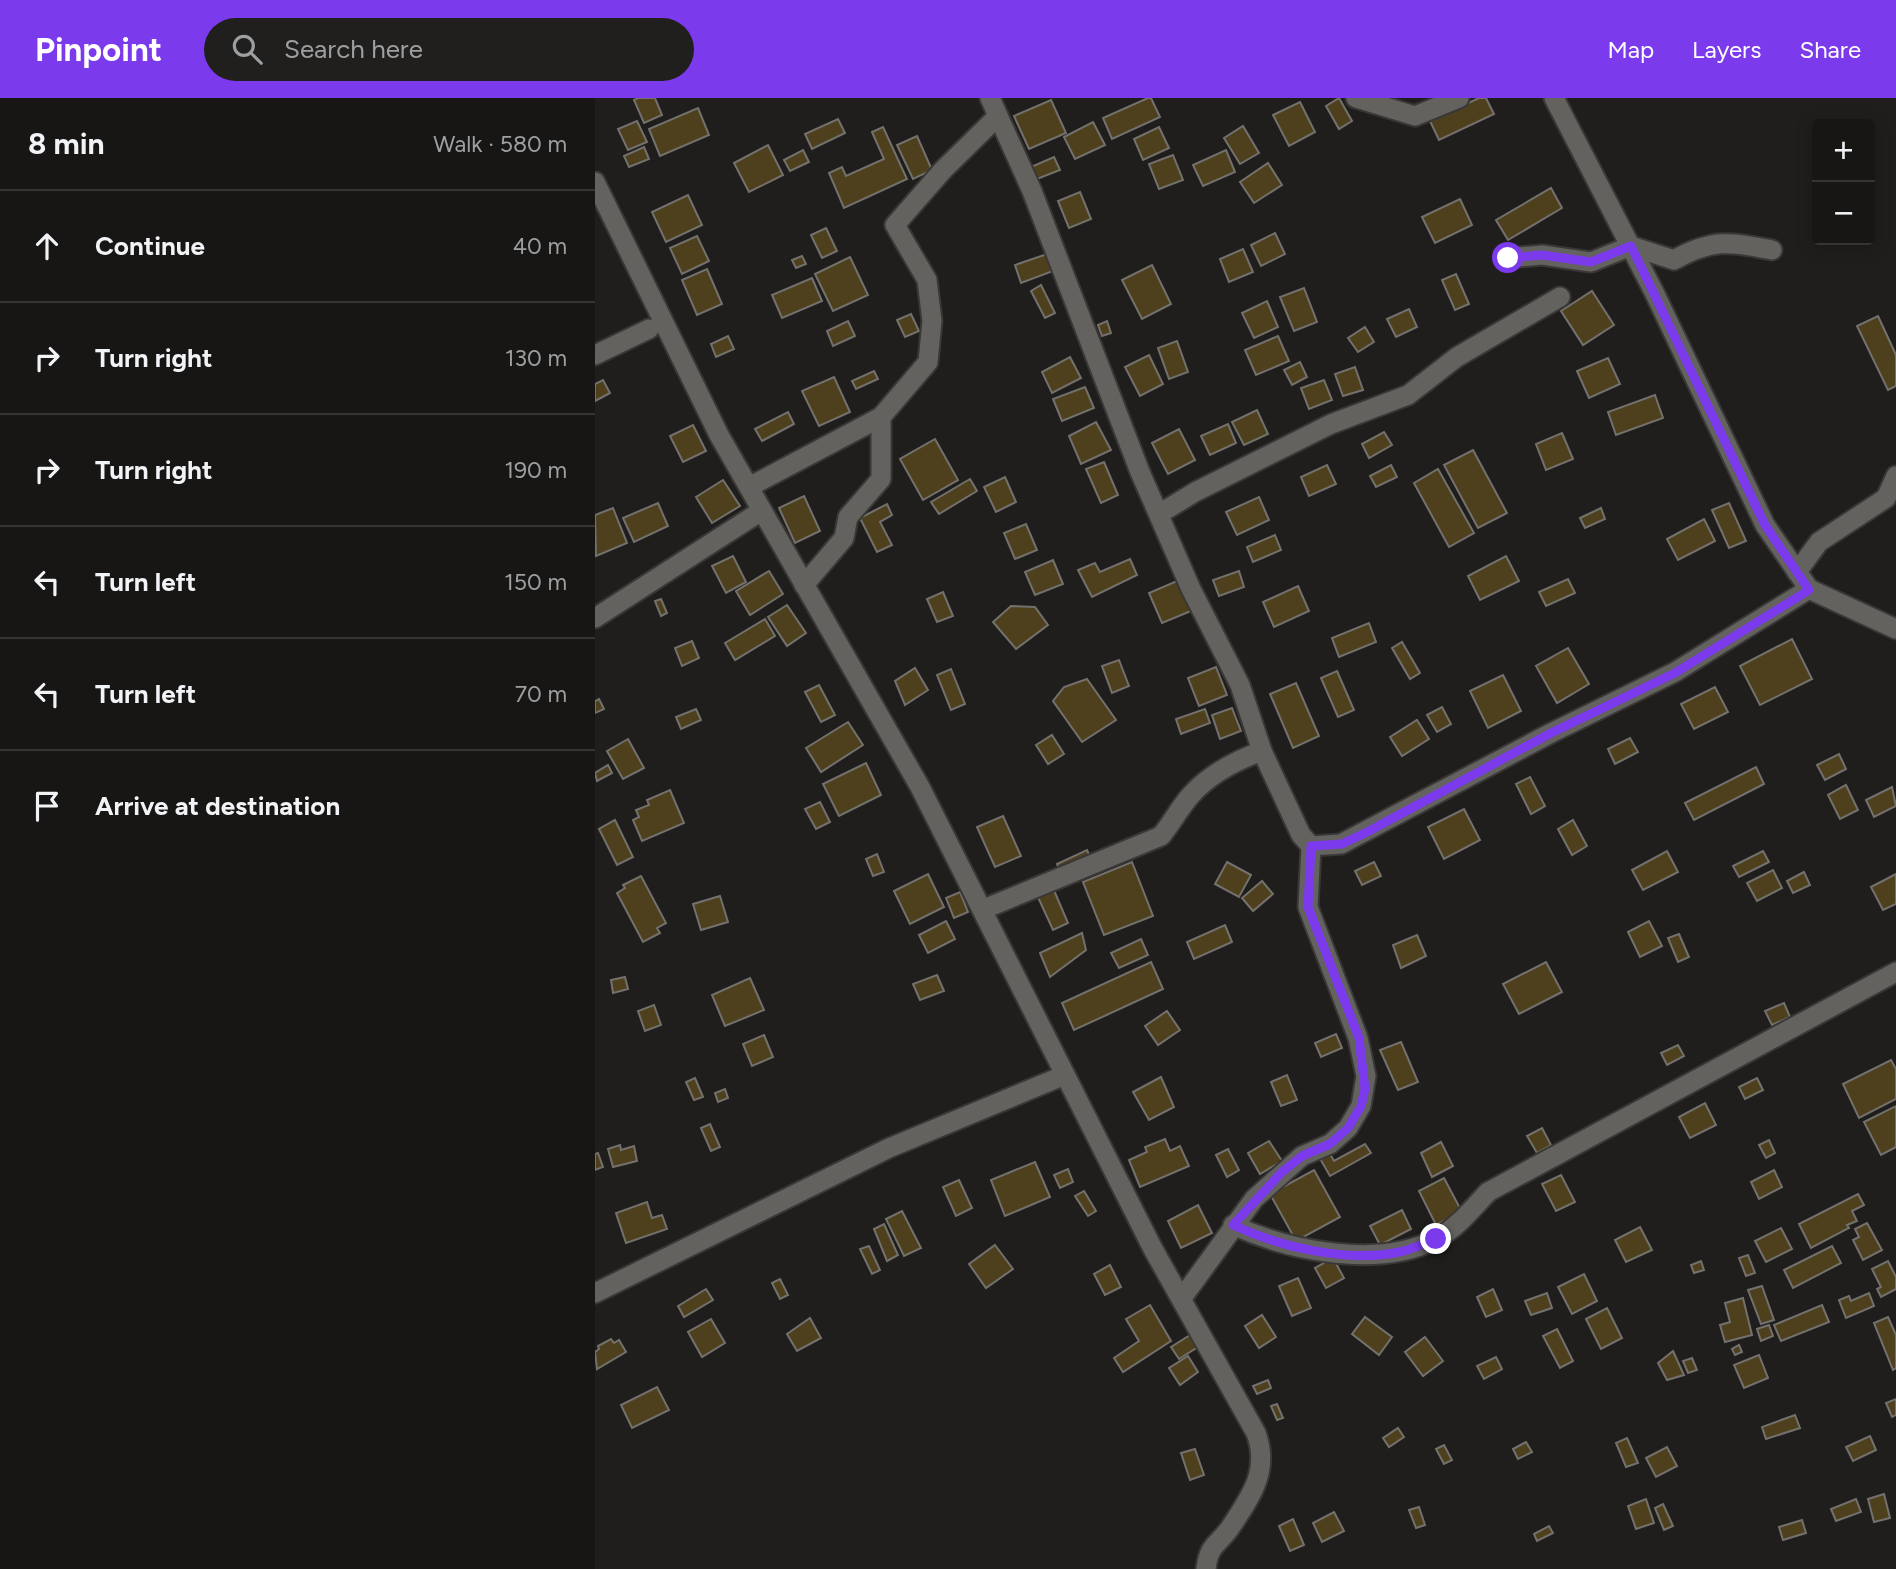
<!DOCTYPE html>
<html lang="en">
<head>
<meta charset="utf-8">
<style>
	body { margin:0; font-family:Figtree,sans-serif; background:#201f1e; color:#f1f3f6 }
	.controls { position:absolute; right:21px; top:21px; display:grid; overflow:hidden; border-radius:7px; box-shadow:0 4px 18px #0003 }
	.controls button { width:63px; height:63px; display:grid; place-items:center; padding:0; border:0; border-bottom:2px solid #363534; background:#171615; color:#f1f3f6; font:35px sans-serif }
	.stop { position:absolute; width:21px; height:21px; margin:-16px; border:5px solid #7c3aed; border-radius:50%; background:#fff }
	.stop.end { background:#7c3aed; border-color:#fff; box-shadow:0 2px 7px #0008 }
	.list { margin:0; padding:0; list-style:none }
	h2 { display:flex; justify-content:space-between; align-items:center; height:91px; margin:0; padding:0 28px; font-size:30px }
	h2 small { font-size:23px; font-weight:400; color:#9e9fa0 }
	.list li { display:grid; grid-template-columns:46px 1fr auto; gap:21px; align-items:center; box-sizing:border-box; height:112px; padding:0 28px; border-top:2px solid #363534 }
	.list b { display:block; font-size:26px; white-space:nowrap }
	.list em { font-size:23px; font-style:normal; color:#9e9fa0 }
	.icon { flex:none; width:38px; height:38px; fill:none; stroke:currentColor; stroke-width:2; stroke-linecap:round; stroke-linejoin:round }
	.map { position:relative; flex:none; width:1301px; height:1471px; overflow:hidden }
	header { display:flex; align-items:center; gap:42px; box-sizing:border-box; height:98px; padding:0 35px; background:#7c3aed; color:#fff }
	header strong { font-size:33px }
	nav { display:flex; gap:38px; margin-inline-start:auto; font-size:24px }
	.search { width:490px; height:63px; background:#201f1e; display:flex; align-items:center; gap:18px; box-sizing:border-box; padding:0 24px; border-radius:38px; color:#9e9fa0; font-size:26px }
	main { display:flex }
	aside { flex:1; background:#171615 }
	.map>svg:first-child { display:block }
	.building { fill:#4e401d; stroke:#73716e; stroke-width:2 }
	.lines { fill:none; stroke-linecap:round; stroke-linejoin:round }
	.minor-casing { stroke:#393836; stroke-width:23 }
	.minor { stroke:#64625f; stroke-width:19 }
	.route { stroke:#7c3aed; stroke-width:9 }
</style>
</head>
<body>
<header>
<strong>Pinpoint</strong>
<div class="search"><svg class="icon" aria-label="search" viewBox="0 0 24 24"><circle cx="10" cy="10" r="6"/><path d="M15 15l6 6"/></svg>Search here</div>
<nav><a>Map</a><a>Layers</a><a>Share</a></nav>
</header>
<main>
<aside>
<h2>8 min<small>Walk · 580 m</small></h2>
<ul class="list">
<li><svg class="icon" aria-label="ahead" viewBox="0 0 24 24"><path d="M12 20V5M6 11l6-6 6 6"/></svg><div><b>Continue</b></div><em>40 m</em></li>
<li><svg class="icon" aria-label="right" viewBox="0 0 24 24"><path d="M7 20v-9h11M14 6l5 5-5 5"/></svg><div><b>Turn right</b></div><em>130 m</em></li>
<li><svg class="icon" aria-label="right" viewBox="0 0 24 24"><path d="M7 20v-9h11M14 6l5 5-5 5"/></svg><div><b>Turn right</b></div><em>190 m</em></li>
<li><svg class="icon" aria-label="left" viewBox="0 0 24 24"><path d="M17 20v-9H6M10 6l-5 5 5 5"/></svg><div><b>Turn left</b></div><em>150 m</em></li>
<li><svg class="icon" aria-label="left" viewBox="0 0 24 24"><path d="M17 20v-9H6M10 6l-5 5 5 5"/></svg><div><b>Turn left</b></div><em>70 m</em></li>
<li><svg class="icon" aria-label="arrive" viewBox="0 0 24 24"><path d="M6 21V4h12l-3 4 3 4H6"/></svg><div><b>Arrive at destination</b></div></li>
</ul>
</aside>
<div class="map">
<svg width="1301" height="1471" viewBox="0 0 1301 1471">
	<rect width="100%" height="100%" fill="#1f1e1c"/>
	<g class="building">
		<polygon points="43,0 60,0 67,17 49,25 39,2"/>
		<polygon points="553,0 556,0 565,19 517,41 508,20"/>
		<polygon points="744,0 757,23 744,31 731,8"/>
		<polygon points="884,0 891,0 899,16 844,42 835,23"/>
		<polygon points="456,2 471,35 434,51 419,18"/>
		<polygon points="705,4 720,34 694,48 678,17"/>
		<polygon points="103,10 114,37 65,58 54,31"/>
		<polygon points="243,21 250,35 217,51 210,36"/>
		<polygon points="42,23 52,44 33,52 23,31"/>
		<polygon points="498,24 510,47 480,61 469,39"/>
		<polygon points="648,28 664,55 645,66 629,40"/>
		<polygon points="288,29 312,81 249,110 234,75 247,69 251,78 289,61 277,34"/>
		<polygon points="564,29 574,50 548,62 539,41"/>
		<polygon points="322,38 337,72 318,81 302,47"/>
		<polygon points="173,47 188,77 154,94 139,65"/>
		<polygon points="49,49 54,61 34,69 29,58"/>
		<polygon points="208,52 214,64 195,73 189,62"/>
		<polygon points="631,52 640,74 608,88 598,67"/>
		<polygon points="578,57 588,82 564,91 554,66"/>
		<polygon points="459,59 465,72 442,81 436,69"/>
		<polygon points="673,65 687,87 659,105 645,84"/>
		<polygon points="956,90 967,110 913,142 901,122"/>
		<polygon points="485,94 496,121 474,130 463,103"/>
		<polygon points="93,97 107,127 71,144 57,114"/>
		<polygon points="865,101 877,127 840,145 827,119"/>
		<polygon points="231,130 242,153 227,160 216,137"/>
		<polygon points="680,135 690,156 666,168 656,147"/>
		<polygon points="102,138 114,163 87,176 75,150"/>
		<polygon points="648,151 658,174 634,184 625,161"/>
		<polygon points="452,156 458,173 426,185 420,167"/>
		<polygon points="207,158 211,166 201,170 197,162"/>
		<polygon points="255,159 273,197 238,213 220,176"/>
		<polygon points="557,167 576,206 547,221 527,182"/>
		<polygon points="112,171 127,206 102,217 87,182"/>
		<polygon points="861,176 874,206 860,212 847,182"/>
		<polygon points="217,180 227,203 187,220 177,197"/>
		<polygon points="446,187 460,215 450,220 436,193"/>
		<polygon points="709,190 722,224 699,233 685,199"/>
		<polygon points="997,193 1019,227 988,247 966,213"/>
		<polygon points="672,203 683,229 659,240 647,215"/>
		<polygon points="814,211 822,229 801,239 792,221"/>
		<polygon points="316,216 324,233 310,239 302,222"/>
		<polygon points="1283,218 1301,257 1301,288 1293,292 1262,228"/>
		<polygon points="253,223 260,238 238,248 232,233"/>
		<polygon points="512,223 516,235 507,238 503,227"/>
		<polygon points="770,229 779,244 763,254 753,240"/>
		<polygon points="133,238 139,251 121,259 116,246"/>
		<polygon points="683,238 694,263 661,277 650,252"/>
		<polygon points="582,243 593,274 574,281 563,250"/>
		<polygon points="554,257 568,286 545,298 530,269"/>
		<polygon points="475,259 486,280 457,295 447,274"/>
		<polygon points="1013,260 1025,286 994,300 982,273"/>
		<polygon points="705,264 712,279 697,287 689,272"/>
		<polygon points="760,269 768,292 748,298 740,276"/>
		<polygon points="279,273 283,281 261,291 257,283"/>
		<polygon points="239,279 255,314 224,328 207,293"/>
		<polygon points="8,282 15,295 0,303 0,286"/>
		<polygon points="729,282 737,302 714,311 706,290"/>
		<polygon points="490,289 499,310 467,323 458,301"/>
		<polygon points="1060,297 1068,320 1021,337 1013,314"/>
		<polygon points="662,312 673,336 649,347 637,324"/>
		<polygon points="193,314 199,326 167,343 160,331"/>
		<polygon points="501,324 516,352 486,366 474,338"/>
		<polygon points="633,326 641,345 615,357 606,338"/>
		<polygon points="98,327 111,353 88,364 75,338"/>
		<polygon points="584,331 600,362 573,376 557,345"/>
		<polygon points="789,334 797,347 774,360 767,346"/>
		<polygon points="967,335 978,361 951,372 941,346"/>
		<polygon points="340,341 363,382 328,402 305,361"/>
		<polygon points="878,352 912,415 883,430 849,367"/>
		<polygon points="509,364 523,397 506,405 491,371"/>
		<polygon points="732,367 741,386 714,398 706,379"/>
		<polygon points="796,367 802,379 781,389 775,378"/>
		<polygon points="843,371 879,435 854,449 819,385"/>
		<polygon points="410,379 421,404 401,414 389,389"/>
		<polygon points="375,381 382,393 344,416 336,404"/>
		<polygon points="128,382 145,408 117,425 101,399"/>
		<polygon points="209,398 225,433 200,445 184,410"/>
		<polygon points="664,399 674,422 642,437 631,414"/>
		<polygon points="63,405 73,428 39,444 28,420"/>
		<polygon points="1134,405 1151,443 1134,450 1117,412"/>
		<polygon points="292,406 297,417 285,424 297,447 282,454 265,420"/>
		<polygon points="18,410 32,445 1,458 0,417"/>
		<polygon points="1006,410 1010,421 990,430 985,420"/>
		<polygon points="1109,421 1120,443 1083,462 1072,441"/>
		<polygon points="431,426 442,452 420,461 409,435"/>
		<polygon points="680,437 686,452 658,464 652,449"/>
		<polygon points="138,458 151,484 131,495 117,468"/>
		<polygon points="911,458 924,483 885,502 873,478"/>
		<polygon points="535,461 542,477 497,499 483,472 500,465 505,474"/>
		<polygon points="458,462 468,486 440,497 430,474"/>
		<polygon points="174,473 188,496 155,517 141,493"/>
		<polygon points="644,473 649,489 624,498 618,482"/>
		<polygon points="973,481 980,495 951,508 944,494"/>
		<polygon points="582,483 596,513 567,525 554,495"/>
		<polygon points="703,488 714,513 679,529 668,504"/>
		<polygon points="348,494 358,518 342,524 332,501"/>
		<polygon points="66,501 72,515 66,518 60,503"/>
		<polygon points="192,507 211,535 192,548 173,519"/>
		<polygon points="416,508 440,509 453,527 421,551 398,524"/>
		<polygon points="170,521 180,538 140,562 130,545"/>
		<polygon points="774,525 781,544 744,559 737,540"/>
		<polygon points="1197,541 1217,581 1165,607 1145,568"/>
		<polygon points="97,543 104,560 87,568 80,550"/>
		<polygon points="807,544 825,575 815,581 797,550"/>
		<polygon points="973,550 994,586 962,605 941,568"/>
		<polygon points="524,562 534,588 517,595 507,568"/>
		<polygon points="621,569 632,597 604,608 593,580"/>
		<polygon points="320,570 333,592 310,607 300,583"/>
		<polygon points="356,571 370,606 356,612 342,577"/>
		<polygon points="742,573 759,612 743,619 726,580"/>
		<polygon points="908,577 926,613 893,630 875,593"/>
		<polygon points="492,581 521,622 487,644 458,603 469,589"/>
		<polygon points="701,585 724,638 698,650 675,596"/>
		<polygon points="224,587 240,617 226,624 210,594"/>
		<polygon points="1120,589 1133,614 1099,631 1086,606"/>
		<polygon points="4,601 9,611 0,615 0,603"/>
		<polygon points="847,609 856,626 842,634 832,617"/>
		<polygon points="637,610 646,633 625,641 617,617"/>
		<polygon points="101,611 106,622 86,631 81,619"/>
		<polygon points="610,611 615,625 586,636 581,621"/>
		<polygon points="822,622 834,641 807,658 795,639"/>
		<polygon points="253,624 268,647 226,674 211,650"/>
		<polygon points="457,637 469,656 453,666 441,647"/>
		<polygon points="1035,640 1043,654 1020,666 1013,651"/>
		<polygon points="33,641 49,670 28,681 12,653"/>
		<polygon points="1244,656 1251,671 1230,682 1222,667"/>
		<polygon points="271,665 286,697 244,718 228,686"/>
		<polygon points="13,667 17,675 2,683 0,675"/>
		<polygon points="1161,669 1169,686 1099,722 1090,705"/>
		<polygon points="935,679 950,708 936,716 921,686"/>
		<polygon points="1251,687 1263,712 1245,721 1233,697"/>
		<polygon points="1297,689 1301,708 1279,719 1271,702"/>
		<polygon points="75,692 89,725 47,743 38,722 44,719 41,712 54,707 52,702"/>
		<polygon points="225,704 235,724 221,731 210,711"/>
		<polygon points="869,711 885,742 849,761 833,729"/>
		<polygon points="408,718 426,758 400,769 382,729"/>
		<polygon points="20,722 38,759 22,767 4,731"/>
		<polygon points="978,722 992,748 977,757 963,731"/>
		<polygon points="492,752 497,763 467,777 462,766"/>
		<polygon points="1072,753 1083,774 1048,792 1037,772"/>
		<polygon points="1168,753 1174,764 1144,779 1138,768"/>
		<polygon points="282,756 289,774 278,778 271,761"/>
		<polygon points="537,764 558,818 509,837 488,784"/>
		<polygon points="632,764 656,777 644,799 620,786"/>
		<polygon points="779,764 786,778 767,787 760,773"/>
		<polygon points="1178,772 1187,790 1162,803 1152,785"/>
		<polygon points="1209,774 1215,787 1198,795 1192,783"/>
		<polygon points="333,776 349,809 315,826 299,793"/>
		<polygon points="1301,776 1301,806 1288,812 1276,789"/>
		<polygon points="46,778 71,825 62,830 65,835 48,844 22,795 30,790 28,787"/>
		<polygon points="667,783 678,796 658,813 647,800"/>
		<polygon points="458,790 473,825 458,832 442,797"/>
		<polygon points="365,794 373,814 359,820 351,800"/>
		<polygon points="125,798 133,824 106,832 98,806"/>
		<polygon points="351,823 360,841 333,855 324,837"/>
		<polygon points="1054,823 1067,848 1045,859 1033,834"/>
		<polygon points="630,827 637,844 599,861 592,844"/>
		<polygon points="487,835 491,852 455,879 445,855"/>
		<polygon points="1084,836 1094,859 1083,864 1073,840"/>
		<polygon points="822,837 831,858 806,870 798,847"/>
		<polygon points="546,841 553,857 524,870 516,855"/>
		<polygon points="556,864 568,891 479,932 467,905"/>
		<polygon points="951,864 967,894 924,916 908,886"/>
		<polygon points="342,877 349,893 325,902 318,886"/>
		<polygon points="30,879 33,891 18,895 16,882"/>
		<polygon points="155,880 169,912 130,928 117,897"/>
		<polygon points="1189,905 1195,919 1177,927 1170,913"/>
		<polygon points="59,907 66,927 50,933 43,913"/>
		<polygon points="572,913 585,932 563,947 550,928"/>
		<polygon points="741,936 747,950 726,959 720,945"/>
		<polygon points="169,937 178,959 157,968 148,946"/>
		<polygon points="806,944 823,984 803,992 785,952"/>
		<polygon points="1083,947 1089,958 1072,967 1066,955"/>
		<polygon points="1296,962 1301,971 1301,1001 1264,1020 1248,986"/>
		<polygon points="692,977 702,1002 686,1008 676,984"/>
		<polygon points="566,979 579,1009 554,1022 538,994"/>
		<polygon points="100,980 108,999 99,1002 91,984"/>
		<polygon points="1162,980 1168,992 1150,1001 1144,989"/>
		<polygon points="130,991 133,1000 123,1004 120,995"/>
		<polygon points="1110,1005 1121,1027 1095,1040 1084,1019"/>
		<polygon points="1301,1008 1301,1049 1286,1057 1269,1024"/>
		<polygon points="115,1026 125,1049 116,1053 106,1030"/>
		<polygon points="947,1030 956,1047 942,1055 932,1038"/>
		<polygon points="570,1041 575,1053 585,1048 594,1068 545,1089 534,1062 552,1054 550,1049"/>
		<polygon points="1174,1042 1180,1055 1171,1060 1164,1047"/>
		<polygon points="674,1043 687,1063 665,1076 653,1055"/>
		<polygon points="846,1044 858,1068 837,1079 826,1055"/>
		<polygon points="770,1046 776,1055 735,1078 724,1059 734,1054 739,1063"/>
		<polygon points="25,1047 26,1052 39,1048 42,1063 18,1069 13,1051"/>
		<polygon points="633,1051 644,1072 632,1079 621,1057"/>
		<polygon points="3,1055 8,1069 0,1072 0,1056"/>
		<polygon points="440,1064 455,1099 410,1118 396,1082"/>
		<polygon points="473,1071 478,1084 465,1090 459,1077"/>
		<polygon points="719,1072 745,1119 701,1143 675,1096"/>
		<polygon points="1179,1072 1187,1089 1164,1101 1156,1084"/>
		<polygon points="966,1077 980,1104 961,1113 947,1086"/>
		<polygon points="849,1080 867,1114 841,1127 824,1093"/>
		<polygon points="364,1082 377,1110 361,1118 348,1089"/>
		<polygon points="489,1093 501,1113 493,1118 480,1098"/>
		<polygon points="1263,1096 1269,1107 1257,1113 1262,1123 1252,1127 1254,1130 1216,1150 1204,1126"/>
		<polygon points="52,1104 57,1120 67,1117 72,1131 31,1145 21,1115"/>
		<polygon points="603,1107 617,1135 586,1150 573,1123"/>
		<polygon points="807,1112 816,1131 785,1147 775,1128"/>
		<polygon points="307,1113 326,1150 309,1158 291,1121"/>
		<polygon points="1272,1125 1287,1152 1268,1162 1258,1142 1264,1139 1260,1131"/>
		<polygon points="289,1126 303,1157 292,1163 279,1131"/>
		<polygon points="1045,1129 1057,1152 1031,1164 1020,1142"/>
		<polygon points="1186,1130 1197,1151 1171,1164 1160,1143"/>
		<polygon points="400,1147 418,1171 391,1190 374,1166"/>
		<polygon points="274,1148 285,1172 277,1176 265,1151"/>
		<polygon points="1237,1148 1246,1165 1198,1190 1189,1172"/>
		<polygon points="1153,1157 1160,1175 1151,1178 1144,1160"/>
		<polygon points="738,1160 749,1180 731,1190 720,1170"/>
		<polygon points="1106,1163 1109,1172 1099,1175 1096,1167"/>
		<polygon points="1293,1163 1301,1179 1301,1191 1286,1199 1282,1191 1286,1189 1277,1171"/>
		<polygon points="515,1167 526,1189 510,1197 499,1176"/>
		<polygon points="989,1176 1002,1203 977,1216 963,1189"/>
		<polygon points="703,1180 716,1210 697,1218 684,1188"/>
		<polygon points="185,1181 193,1197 185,1201 177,1185"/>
		<polygon points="1167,1188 1179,1222 1166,1226 1153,1192"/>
		<polygon points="111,1191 118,1202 89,1219 83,1208"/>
		<polygon points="898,1191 907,1212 891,1219 882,1199"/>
		<polygon points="952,1195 957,1210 936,1217 930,1203"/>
		<polygon points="1274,1195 1279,1208 1251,1220 1244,1202 1254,1198 1256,1203"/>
		<polygon points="1148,1200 1157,1237 1130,1244 1125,1227 1135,1224 1130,1205"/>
		<polygon points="555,1207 576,1243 528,1274 519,1260 544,1243 531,1221"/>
		<polygon points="1227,1207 1234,1224 1186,1243 1179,1227"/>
		<polygon points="1012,1210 1027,1240 1006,1251 991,1221"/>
		<polygon points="667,1217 681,1239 664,1250 650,1228"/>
		<polygon points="770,1219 797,1239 784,1257 757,1236"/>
		<polygon points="1293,1219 1301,1237 1301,1270 1298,1272 1279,1225"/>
		<polygon points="215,1220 226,1240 202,1253 192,1236"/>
		<polygon points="116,1221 130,1245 107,1259 93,1234"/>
		<polygon points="1174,1227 1178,1238 1166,1243 1162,1231"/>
		<polygon points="962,1231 978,1263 965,1270 948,1238"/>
		<polygon points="595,1237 603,1249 584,1261 576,1249"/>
		<polygon points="830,1239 848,1263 828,1278 810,1254"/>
		<polygon points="16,1241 19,1245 24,1242 31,1254 2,1271 0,1254 4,1251 3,1248"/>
		<polygon points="1144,1247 1147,1254 1140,1257 1137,1251"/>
		<polygon points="1078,1253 1089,1277 1072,1282 1063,1265"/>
		<polygon points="1164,1257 1173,1280 1149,1290 1139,1267"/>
		<polygon points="593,1258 603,1274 585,1287 574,1270"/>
		<polygon points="901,1259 907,1271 889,1281 882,1268"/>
		<polygon points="1097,1260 1102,1272 1093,1275 1088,1263"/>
		<polygon points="673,1282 676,1290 662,1296 658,1288"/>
		<polygon points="62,1289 74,1312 37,1330 26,1307"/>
		<polygon points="1301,1301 1301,1317 1297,1319 1291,1305"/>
		<polygon points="682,1306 688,1320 682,1322 676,1308"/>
		<polygon points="1200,1317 1205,1330 1171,1341 1167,1329"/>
		<polygon points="803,1330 809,1339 794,1349 788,1340"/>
		<polygon points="1275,1338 1281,1352 1258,1363 1251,1349"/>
		<polygon points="1032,1340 1043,1365 1031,1369 1021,1345"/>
		<polygon points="931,1344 937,1354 923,1361 918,1351"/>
		<polygon points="849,1347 857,1362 849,1366 841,1351"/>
		<polygon points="1072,1349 1082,1368 1061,1379 1051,1360"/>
		<polygon points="600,1351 609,1377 595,1382 586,1355"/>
		<polygon points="1289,1396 1295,1420 1279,1424 1273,1401"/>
		<polygon points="1051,1401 1059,1425 1041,1431 1033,1408"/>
		<polygon points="1261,1401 1266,1414 1241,1423 1236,1411"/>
		<polygon points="1068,1406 1078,1428 1069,1432 1060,1410"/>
		<polygon points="824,1409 830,1427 821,1430 814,1412"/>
		<polygon points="739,1414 749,1433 727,1444 718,1425"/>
		<polygon points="698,1421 709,1447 695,1453 684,1428"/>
		<polygon points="1207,1422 1211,1435 1188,1442 1184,1429"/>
		<polygon points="954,1428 958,1435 942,1443 939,1436"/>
	</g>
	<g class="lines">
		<g class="minor-casing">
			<g id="minor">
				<polyline points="395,0 437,93 545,374 596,491 645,587 667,653"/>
				<polyline points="761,0 820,18 864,0"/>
				<polyline points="959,0 1060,196 1170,427 1214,491 1301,531"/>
				<path d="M0 84 124 337 325 689 558 1151 661 1335C675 1373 656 1398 635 1430 622 1448 614 1446 611 1471"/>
				<path d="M913 160 947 157 996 164 1036 148 1079 162C1118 140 1135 144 1177 152"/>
				<polyline points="0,257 54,231"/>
				<polyline points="154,389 286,319"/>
				<polyline points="564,416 600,394 736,326 813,297 862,259 965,199"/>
				<polyline points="1202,474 1224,444 1291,400 1301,378"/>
				<polyline points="209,487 249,440 253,419 286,381 286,319 333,264 337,223 332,182 300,127 348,72 403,18"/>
				<polyline points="0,520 160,417"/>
				<path d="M389 811 566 738C577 725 585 709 596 697 614 677 642 662 667 653L706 737 716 748 746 746 956 635 1080 574 1214 491"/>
				<path d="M638 1127C694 1153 784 1171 841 1141 862 1130 877 1111 893 1094L1301 874"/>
				<polyline points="0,1195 294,1050 470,977"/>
				<polyline points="587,1200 659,1101 707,1058 735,1046 753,1030 766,1008 771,978 763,940 713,809 716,748"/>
			</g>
		</g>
		<use href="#minor" class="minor"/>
	</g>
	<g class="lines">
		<path class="route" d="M841 1141C829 1145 816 1152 804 1154 752 1165 685 1149 638 1127L687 1074 707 1058 735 1046 753 1030 766 1008 770 991 764 940 713 809 716 748 747 746 774 733 956 635 1080 575 1214 492 1170 427 1036 148 996 164 947 157 913 160"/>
	</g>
</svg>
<div class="controls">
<button>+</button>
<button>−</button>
</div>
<div class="stop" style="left:913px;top:160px"></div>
<div class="stop end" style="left:841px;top:1141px"></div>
</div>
</main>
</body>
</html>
